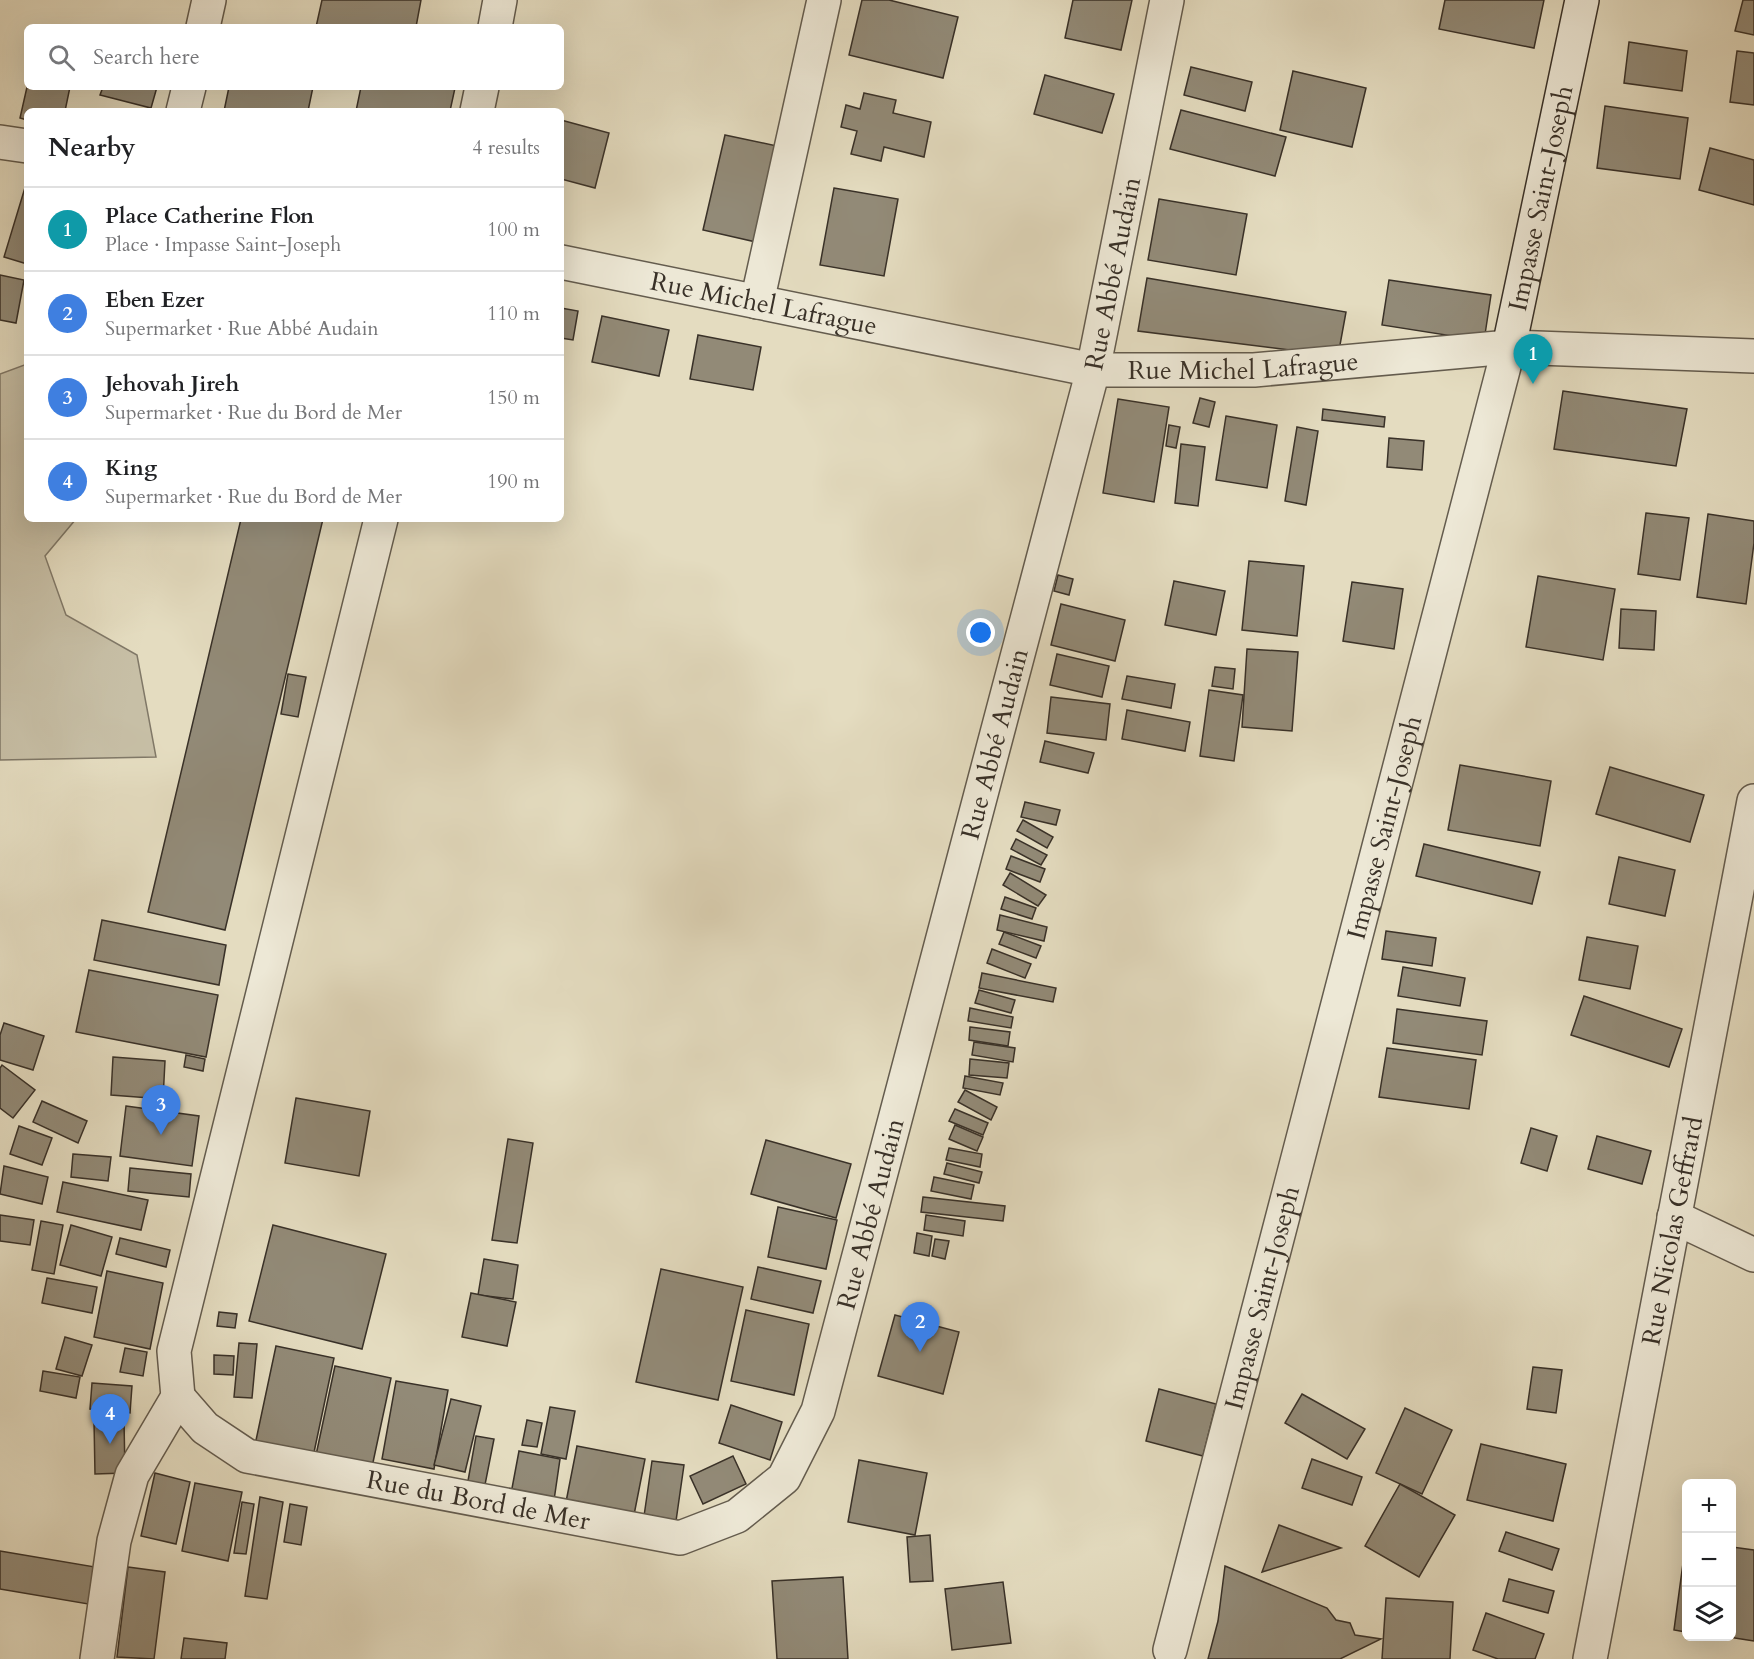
<!DOCTYPE html>
<html lang="en">
<head>
<meta charset="utf-8">
<style>
	body { margin:0; font-family:Cardo,serif; background:#f2f2f2; color:#202124 }
	.controls { position:absolute; right:18px; bottom:18px; display:grid; overflow:hidden; border-radius:9px; box-shadow:0 6px 24px #0002 }
	.controls button { width:54px; height:54px; display:grid; place-items:center; padding:0; border:0; border-bottom:2px solid #e0e0e0; background:#fff; color:#202124; font:30px sans-serif }
	.you { position:absolute; left:981px; top:633px; width:21px; height:21px; margin:-15px; border:4px solid #fff; border-radius:50%; background:#1a73e8; box-shadow:0 0 0 9px #1a73e833 }
	.badge { display:grid; place-items:center; width:39px; height:39px; border-radius:50%; background:#1a73e8; color:#fff; font-size:20px; font-weight:700 }
	.pin { position:absolute; translate:-50% -50px; filter:drop-shadow(0 2px 3px #0008) }
	.pin::after { content:''; position:absolute; top:32px; width:21px; height:18px; background:inherit; clip-path:polygon(0 0,100% 0,50% 100%) }
	.list { margin:0; padding:0; list-style:none }
	h2 { display:flex; justify-content:space-between; align-items:center; height:78px; margin:0; padding:0 24px; font-size:26px }
	h2 small { font-size:20px; font-weight:400; color:#757577 }
	.list li { display:grid; grid-template-columns:39px 1fr auto; gap:18px; align-items:center; box-sizing:border-box; height:84px; padding:0 24px; border-top:2px solid #e0e0e0 }
	.list b { display:block; font-size:22px; white-space:nowrap }
	.list p { margin:0; font-size:20px; white-space:nowrap; color:#757577 }
	.list em { font-size:20px; font-style:normal; color:#757577 }
	.icon { flex:none; width:33px; height:33px; fill:none; stroke:currentColor; stroke-width:2; stroke-linecap:round; stroke-linejoin:round }
	.map { position:relative; flex:none; width:1754px; height:1659px; overflow:hidden }
	.search { position:absolute; background:#fff; box-shadow:0 6px 24px #0002; left:24px; top:24px; width:540px; height:66px; display:flex; align-items:center; gap:15px; box-sizing:border-box; padding:0 21px; border-radius:9px; color:#757577; font-size:22px }
	.panel { position:absolute; background:#fff; box-shadow:0 6px 24px #0002; left:24px; top:108px; width:540px; height:414px; border-radius:9px }
	.map>svg:first-child { display:block }
	.green { fill:#c7bfa6; stroke:#807867; stroke-width:1.5 }
	.building { fill:#928a77; stroke:#393128; stroke-width:1.5 }
	.lines { fill:none; stroke-linecap:round; stroke-linejoin:round }
	.street-casing { stroke:#645c4e; stroke-width:36 }
	.secondary-casing { stroke:#393128; stroke-width:36 }
	.street { stroke:#ede8d6; stroke-width:33 }
	.secondary { stroke:#ede8d6; stroke-width:33 }
	.labels { text-anchor:middle; stroke-width:4.5; stroke-linejoin:round; paint-order:stroke }
	.street-label { font-size:26px; fill:#393128; stroke:#ede8d6 }
</style>
</head>
<body>
<div class="map">
<svg width="1754" height="1659" viewBox="0 0 1754 1659">
	<rect width="100%" height="100%" fill="#e4dcc0"/>
	<filter id="stains"><feTurbulence type="fractalNoise" baseFrequency=".00333" numOctaves="4"/><feColorMatrix values="0 0 0 0 .2 0 0 0 0 .09 0 0 0 0 .02 0 0 0 .5 -.17"/></filter>
	<radialGradient id="worn" r=".72"><stop offset=".6" stop-color="#630" stop-opacity="0"/><stop offset="1" stop-color="#630" stop-opacity=".3"/></radialGradient>
	<polygon class="green" points="27,364 27,519 76,519 45,556 66,615 137,655 156,757 0,760 0,374"/>
	<g class="building">
		<polygon points="322,0 421,0 416,27 316,27"/>
		<polygon points="862,0 889,0 958,17 943,78 849,55"/>
		<polygon points="1073,0 1132,0 1121,50 1065,38"/>
		<polygon points="1445,0 1544,0 1534,48 1439,29"/>
		<polygon points="1743,0 1754,0 1754,35 1735,31"/>
		<polygon points="1629,42 1687,51 1682,91 1624,83"/>
		<polygon points="1737,51 1754,53 1754,105 1730,102"/>
		<polygon points="1191,67 1252,82 1245,111 1184,95"/>
		<polygon points="1293,71 1366,88 1352,147 1280,130"/>
		<polygon points="1045,75 1114,94 1102,133 1034,114"/>
		<polygon points="27,87 70,87 65,111 27,111 27,120 20,118"/>
		<polygon points="103,87 157,87 151,108 100,95"/>
		<polygon points="229,87 313,87 308,111 224,111"/>
		<polygon points="361,87 448,87 455,88 450,111 356,111"/>
		<polygon points="864,93 896,100 893,113 931,122 924,157 884,147 881,161 851,154 857,131 841,127 846,105 860,109"/>
		<polygon points="1605,106 1688,118 1680,179 1597,168"/>
		<polygon points="1181,110 1286,137 1275,176 1170,149"/>
		<polygon points="561,120 609,133 595,188 561,179"/>
		<polygon points="725,135 777,146 756,242 703,230"/>
		<polygon points="1710,148 1754,160 1754,205 1699,190"/>
		<polygon points="27,181 27,264 4,257"/>
		<polygon points="834,188 898,199 884,276 820,265"/>
		<polygon points="1159,199 1247,214 1236,275 1148,260"/>
		<polygon points="0,275 24,280 16,323 0,320"/>
		<polygon points="1147,278 1346,312 1338,356 1138,331"/>
		<polygon points="1389,280 1491,295 1484,341 1382,325"/>
		<polygon points="561,308 578,311 573,340 561,338"/>
		<polygon points="602,316 669,330 659,376 592,362"/>
		<polygon points="698,335 761,347 753,390 690,379"/>
		<polygon points="1563,391 1687,409 1676,466 1554,449"/>
		<polygon points="1200,398 1215,402 1209,427 1193,423"/>
		<polygon points="1118,399 1169,407 1154,502 1103,493"/>
		<polygon points="1323,409 1385,417 1384,427 1322,420"/>
		<polygon points="1226,416 1277,425 1267,488 1216,480"/>
		<polygon points="1169,425 1180,427 1176,448 1166,446"/>
		<polygon points="1297,427 1318,431 1306,505 1285,501"/>
		<polygon points="1389,438 1424,441 1422,470 1387,467"/>
		<polygon points="1181,444 1205,447 1198,506 1175,503"/>
		<polygon points="1646,513 1689,518 1680,580 1638,574"/>
		<polygon points="1708,514 1754,521 1754,543 1746,604 1697,597"/>
		<polygon points="241,519 323,519 225,930 148,912"/>
		<polygon points="1249,561 1304,566 1297,636 1242,630"/>
		<polygon points="1058,575 1073,579 1069,595 1054,591"/>
		<polygon points="1538,576 1615,589 1603,660 1526,647"/>
		<polygon points="1174,581 1225,591 1216,635 1165,625"/>
		<polygon points="1352,582 1403,589 1394,649 1343,641"/>
		<polygon points="1061,604 1125,620 1115,661 1051,645"/>
		<polygon points="1621,609 1656,611 1654,650 1619,648"/>
		<polygon points="1247,649 1298,652 1292,731 1242,727"/>
		<polygon points="1057,654 1109,666 1102,697 1050,685"/>
		<polygon points="1215,667 1235,669 1233,689 1212,686"/>
		<polygon points="288,674 306,677 298,717 281,714"/>
		<polygon points="1127,676 1175,684 1171,708 1122,699"/>
		<polygon points="1209,690 1243,695 1234,761 1200,756"/>
		<polygon points="1051,697 1110,704 1106,740 1047,733"/>
		<polygon points="1127,710 1190,722 1185,751 1122,739"/>
		<polygon points="1045,741 1094,753 1088,773 1040,762"/>
		<polygon points="1460,765 1551,781 1540,846 1448,830"/>
		<polygon points="1610,767 1704,795 1690,842 1596,814"/>
		<polygon points="1025,802 1060,810 1056,825 1021,817"/>
		<polygon points="1023,820 1053,837 1047,848 1017,831"/>
		<polygon points="1016,839 1047,855 1041,865 1011,849"/>
		<polygon points="1424,844 1540,872 1532,904 1416,876"/>
		<polygon points="1011,856 1045,869 1040,882 1006,869"/>
		<polygon points="1619,857 1675,870 1665,916 1609,904"/>
		<polygon points="1010,873 1046,895 1038,906 1003,885"/>
		<polygon points="1005,897 1036,908 1032,919 1001,909"/>
		<polygon points="1000,915 1047,927 1044,941 997,930"/>
		<polygon points="102,920 226,945 219,985 94,960"/>
		<polygon points="1386,931 1436,938 1432,966 1382,959"/>
		<polygon points="1004,932 1041,946 1036,958 999,944"/>
		<polygon points="1587,937 1638,946 1630,989 1579,980"/>
		<polygon points="992,949 1031,964 1025,978 987,963"/>
		<polygon points="1403,967 1465,978 1460,1006 1398,996"/>
		<polygon points="89,970 218,995 206,1057 76,1032"/>
		<polygon points="982,973 1056,988 1053,1002 979,988"/>
		<polygon points="979,990 1015,1000 1011,1013 975,1003"/>
		<polygon points="1584,996 1682,1029 1669,1067 1571,1035"/>
		<polygon points="970,1008 1013,1017 1011,1028 968,1021"/>
		<polygon points="1397,1009 1487,1021 1482,1055 1393,1043"/>
		<polygon points="4,1023 44,1036 33,1070 0,1060 0,1035"/>
		<polygon points="970,1027 1010,1032 1008,1046 969,1040"/>
		<polygon points="974,1042 1015,1048 1013,1062 972,1055"/>
		<polygon points="1387,1048 1476,1060 1469,1109 1379,1097"/>
		<polygon points="186,1055 205,1059 203,1071 184,1067"/>
		<polygon points="113,1057 165,1061 163,1099 111,1095"/>
		<polygon points="970,1059 1009,1063 1007,1078 969,1075"/>
		<polygon points="2,1065 35,1090 13,1118 0,1108 0,1068"/>
		<polygon points="965,1076 1003,1083 1000,1095 963,1088"/>
		<polygon points="965,1090 997,1107 991,1120 958,1102"/>
		<polygon points="296,1098 370,1111 359,1176 285,1163"/>
		<polygon points="42,1101 87,1121 78,1143 33,1122"/>
		<polygon points="126,1106 199,1116 192,1166 120,1156"/>
		<polygon points="955,1109 988,1123 983,1135 949,1121"/>
		<polygon points="955,1125 983,1137 977,1151 949,1139"/>
		<polygon points="19,1126 52,1138 42,1165 10,1154"/>
		<polygon points="1531,1128 1557,1136 1547,1171 1521,1163"/>
		<polygon points="1597,1136 1651,1151 1642,1184 1588,1169"/>
		<polygon points="508,1139 533,1143 517,1243 492,1240"/>
		<polygon points="766,1140 851,1164 836,1218 751,1194"/>
		<polygon points="949,1148 982,1154 980,1167 946,1160"/>
		<polygon points="73,1154 111,1157 108,1181 71,1177"/>
		<polygon points="947,1163 982,1172 979,1183 944,1174"/>
		<polygon points="4,1166 48,1177 42,1204 0,1194"/>
		<polygon points="130,1168 191,1174 189,1197 128,1191"/>
		<polygon points="934,1177 974,1185 971,1199 931,1191"/>
		<polygon points="63,1182 148,1200 141,1230 57,1212"/>
		<polygon points="923,1197 1005,1206 1003,1221 921,1212"/>
		<polygon points="778,1207 837,1220 826,1269 768,1257"/>
		<polygon points="0,1215 34,1220 30,1245 0,1241"/>
		<polygon points="926,1215 965,1221 963,1236 924,1230"/>
		<polygon points="41,1221 63,1225 54,1274 32,1270"/>
		<polygon points="71,1225 112,1237 101,1276 60,1265"/>
		<polygon points="273,1225 386,1254 362,1349 249,1321"/>
		<polygon points="917,1233 932,1236 929,1256 914,1253"/>
		<polygon points="120,1238 170,1250 166,1267 116,1254"/>
		<polygon points="935,1239 949,1241 945,1259 932,1256"/>
		<polygon points="484,1259 518,1265 513,1299 478,1295"/>
		<polygon points="758,1267 821,1281 813,1313 751,1299"/>
		<polygon points="661,1269 743,1287 718,1400 636,1382"/>
		<polygon points="107,1271 163,1283 150,1349 94,1337"/>
		<polygon points="47,1278 97,1287 92,1313 42,1303"/>
		<polygon points="471,1293 516,1302 507,1346 462,1337"/>
		<polygon points="746,1310 809,1324 794,1395 731,1381"/>
		<polygon points="219,1312 237,1314 235,1328 217,1326"/>
		<polygon points="895,1315 959,1332 943,1394 878,1376"/>
		<polygon points="65,1337 92,1345 82,1376 56,1369"/>
		<polygon points="239,1343 257,1344 252,1398 234,1397"/>
		<polygon points="276,1346 334,1358 313,1457 255,1445"/>
		<polygon points="125,1348 147,1352 143,1376 120,1372"/>
		<polygon points="214,1355 234,1356 233,1375 214,1374"/>
		<polygon points="335,1366 391,1378 372,1467 316,1455"/>
		<polygon points="1533,1367 1562,1370 1556,1413 1527,1409"/>
		<polygon points="43,1371 80,1377 76,1398 40,1391"/>
		<polygon points="396,1381 448,1390 434,1469 382,1459"/>
		<polygon points="92,1383 132,1386 130,1413 90,1409"/>
		<polygon points="1159,1389 1216,1404 1203,1456 1146,1441"/>
		<polygon points="1302,1394 1365,1429 1347,1459 1285,1423"/>
		<polygon points="451,1399 481,1406 465,1472 434,1465"/>
		<polygon points="731,1405 782,1422 770,1460 719,1443"/>
		<polygon points="550,1407 575,1411 566,1459 541,1454"/>
		<polygon points="1405,1408 1452,1430 1422,1494 1376,1473"/>
		<polygon points="527,1420 542,1423 537,1447 522,1445"/>
		<polygon points="94,1421 124,1421 125,1473 95,1474"/>
		<polygon points="476,1436 494,1439 483,1495 466,1492"/>
		<polygon points="1481,1444 1566,1464 1553,1521 1467,1500"/>
		<polygon points="577,1446 645,1459 633,1520 565,1507"/>
		<polygon points="519,1451 560,1459 553,1507 510,1499"/>
		<polygon points="733,1456 746,1484 703,1504 690,1476"/>
		<polygon points="1312,1459 1362,1477 1352,1505 1302,1488"/>
		<polygon points="859,1460 927,1473 915,1535 848,1522"/>
		<polygon points="652,1461 684,1465 675,1528 643,1523"/>
		<polygon points="155,1473 190,1482 176,1544 141,1536"/>
		<polygon points="195,1483 242,1492 228,1561 182,1551"/>
		<polygon points="1400,1484 1455,1515 1419,1577 1365,1546"/>
		<polygon points="260,1497 283,1502 267,1599 245,1596"/>
		<polygon points="242,1502 254,1504 246,1554 234,1553"/>
		<polygon points="290,1504 307,1507 301,1545 284,1542"/>
		<polygon points="1279,1525 1341,1548 1262,1572"/>
		<polygon points="1506,1532 1559,1549 1552,1570 1499,1551"/>
		<polygon points="930,1535 933,1581 910,1582 907,1537"/>
		<polygon points="1686,1541 1686,1632 1674,1630"/>
		<polygon points="1732,1547 1754,1550 1754,1641 1722,1636 1732,1636"/>
		<polygon points="0,1551 101,1568 94,1605 0,1589"/>
		<polygon points="1225,1566 1327,1608 1336,1620 1350,1623 1355,1635 1381,1639 1340,1659 1208,1659 1218,1621"/>
		<polygon points="128,1567 165,1572 154,1659 117,1657"/>
		<polygon points="843,1577 848,1659 777,1659 772,1581"/>
		<polygon points="1509,1579 1554,1591 1548,1613 1503,1601"/>
		<polygon points="1003,1582 1011,1643 952,1650 945,1589"/>
		<polygon points="1386,1598 1453,1602 1450,1659 1382,1659"/>
		<polygon points="1486,1613 1544,1634 1535,1659 1498,1659 1473,1650"/>
		<polygon points="184,1638 227,1643 225,1659 181,1659"/>
	</g>
	<g class="lines">
		<g class="street-casing">
			<g id="street">
				<polyline points="203,27 209,0"/>
				<polyline points="495,27 500,0"/>
				<polyline points="183,111 189,87"/>
				<polyline points="477,111 482,87"/>
				<polyline points="0,142 27,146"/>
				<path id="s1" d="M561 262 1093 370H1254L1509 347 1754 356"/>
				<polyline points="757,302 824,0"/>
				<polyline points="1674,1217 1754,1255"/>
				<path id="s2" d="M178 1397 205 1428 247 1456 680 1538 737 1516 784 1478 818 1411 1093 370 1167 0"/>
				<path id="s3" d="M1170 1650 1509 347"/>
				<polyline points="97,1659 114,1541 132,1475 178,1397 174,1351 381,519"/>
				<path id="s4" d="M1590 1659 1754 801"/>
			</g>
		</g>
		<g class="secondary-casing">
			<g id="secondary">
				<path id="s5" d="M1509 347 1582 0"/>
			</g>
		</g>
		<use href="#street" class="street"/>
		<use href="#secondary" class="secondary"/>
	</g>
	<g class="labels">
		<g class="street-label">
			<text dy="9" stroke="none"><textPath href="#s5" startOffset="152">Impasse Saint-Joseph</textPath></text>
			<text dy="9" stroke="none"><textPath href="#s2" startOffset="1904">Rue Abbé Audain</textPath></text>
			<text dy="9" stroke="none"><textPath href="#s1" startOffset="207">Rue Michel Lafrague</textPath></text>
			<text dy="9" stroke="none"><textPath href="#s1" startOffset="693">Rue Michel Lafrague</textPath></text>
			<text dy="9" stroke="none"><textPath href="#s2" startOffset="1419">Rue Abbé Audain</textPath></text>
			<text dy="9" stroke="none"><textPath href="#s3" startOffset="850">Impasse Saint-Joseph</textPath></text>
			<text dy="9" stroke="none"><textPath href="#s2" startOffset="933">Rue Abbé Audain</textPath></text>
			<text dy="9" stroke="none"><textPath href="#s4" startOffset="436">Rue Nicolas Geffrard</textPath></text>
			<text dy="9" stroke="none"><textPath href="#s3" startOffset="364">Impasse Saint-Joseph</textPath></text>
			<text dy="9" stroke="none"><textPath href="#s2" startOffset="327">Rue du Bord de Mer</textPath></text>
		</g>
	</g>
	<rect width="100%" height="100%" filter="url(#stains)"/>
	<rect width="100%" height="100%" fill="url(#worn)"/>
</svg>
<div class="controls">
<button>+</button>
<button>−</button>
<button><svg class="icon" aria-label="layers" viewBox="0 0 24 24"><path d="M12 4l9 5-9 5-9-5zM3 14l9 5 9-5"/></svg></button>
</div>
<div class="you"></div>
<div class="pin badge" style="left:1533px;top:384px;background:#0f9aa8">1</div>
<div class="pin badge" style="left:920px;top:1352px;background:#3f7fe0">2</div>
<div class="pin badge" style="left:161px;top:1135px;background:#3f7fe0">3</div>
<div class="pin badge" style="left:110px;top:1444px;background:#3f7fe0">4</div>
<div class="search"><svg class="icon" aria-label="search" viewBox="0 0 24 24"><circle cx="10" cy="10" r="6"/><path d="M15 15l6 6"/></svg>Search here</div>
<section class="panel">
<h2>Nearby<small>4 results</small></h2>
<ul class="list">
<li><span class="badge" style="background:#0f9aa8">1</span><div><b>Place Catherine Flon</b><p>Place · Impasse Saint-Joseph</p></div><em>100 m</em></li>
<li><span class="badge" style="background:#3f7fe0">2</span><div><b>Eben Ezer</b><p>Supermarket · Rue Abbé Audain</p></div><em>110 m</em></li>
<li><span class="badge" style="background:#3f7fe0">3</span><div><b>Jehovah Jireh</b><p>Supermarket · Rue du Bord de Mer</p></div><em>150 m</em></li>
<li><span class="badge" style="background:#3f7fe0">4</span><div><b>King</b><p>Supermarket · Rue du Bord de Mer</p></div><em>190 m</em></li>
</ul>
</section>
</div>
</body>
</html>
